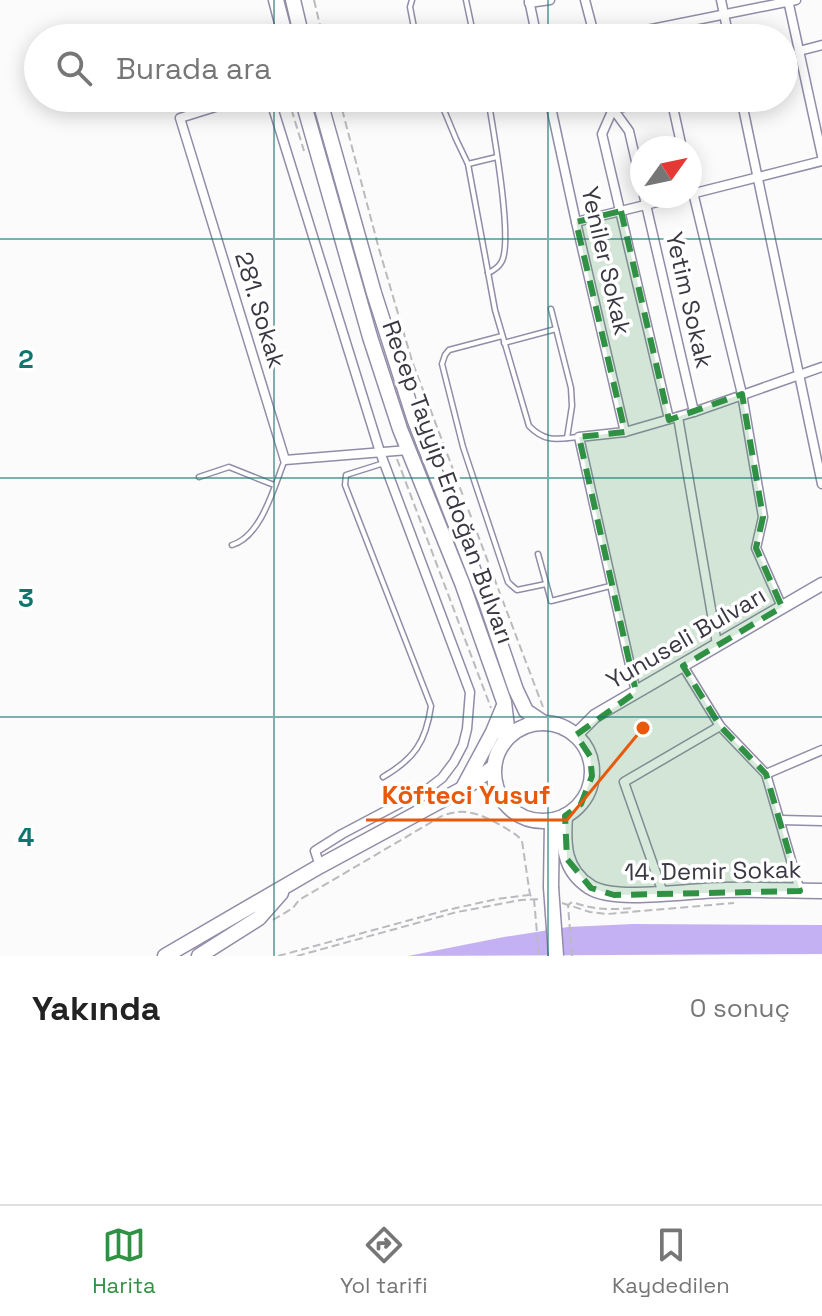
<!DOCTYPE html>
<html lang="tr">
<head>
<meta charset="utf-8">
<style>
	body { margin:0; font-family:"Space Grotesk",sans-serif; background:#f2f2f2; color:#222 }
	.compass { position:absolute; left:630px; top:136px; width:72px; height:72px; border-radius:50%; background:#fff; box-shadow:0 4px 20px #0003; rotate:57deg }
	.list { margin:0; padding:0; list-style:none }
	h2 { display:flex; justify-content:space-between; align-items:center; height:104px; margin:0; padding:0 32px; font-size:34px }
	h2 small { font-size:26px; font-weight:400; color:#767676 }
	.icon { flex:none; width:44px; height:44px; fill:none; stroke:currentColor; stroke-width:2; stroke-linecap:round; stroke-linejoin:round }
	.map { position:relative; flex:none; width:822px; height:956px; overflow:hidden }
	.search { position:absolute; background:#fff; box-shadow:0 4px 20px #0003; left:24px; right:24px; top:24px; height:88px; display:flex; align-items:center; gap:20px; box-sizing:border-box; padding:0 28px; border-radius:44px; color:#767676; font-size:30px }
	.sheet { height:248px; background:#fff }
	nav { display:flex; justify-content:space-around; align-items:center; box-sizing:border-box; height:112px; border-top:2px solid #e0e0e0; background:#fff; font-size:22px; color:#767676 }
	nav a { display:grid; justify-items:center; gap:4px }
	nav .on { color:#309145 }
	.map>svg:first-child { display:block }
	.water { fill:#c4b1f3 }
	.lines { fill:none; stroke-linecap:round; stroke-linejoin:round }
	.lane-casing { stroke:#938ca7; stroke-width:7 }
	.street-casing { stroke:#938ca7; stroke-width:11 }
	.secondary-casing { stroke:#938ca7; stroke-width:15 }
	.primary-casing { stroke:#938ca7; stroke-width:17 }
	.path { stroke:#bbbabe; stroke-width:2; stroke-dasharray:8 4; stroke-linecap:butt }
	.lane { stroke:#fff; stroke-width:4 }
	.street { stroke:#fff; stroke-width:8 }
	.secondary { stroke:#fff; stroke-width:12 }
	.primary { stroke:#fff; stroke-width:14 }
	.primary-bridge-casing { stroke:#938ca7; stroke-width:17; stroke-linecap:butt }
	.primary-bridge { stroke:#fff; stroke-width:14 }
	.marked { fill:#309145; fill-opacity:0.2; stroke:#309145; stroke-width:6; stroke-dasharray:16 10; stroke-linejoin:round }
	.grid { fill:none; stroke:#0f766e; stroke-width:2; stroke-opacity:0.55 }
	.labels { text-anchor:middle; stroke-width:7; stroke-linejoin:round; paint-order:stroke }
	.street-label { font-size:24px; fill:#3b3843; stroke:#fff }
	.grid-label { font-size:26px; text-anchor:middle; font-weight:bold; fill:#0f766e; stroke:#fff; stroke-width:7; stroke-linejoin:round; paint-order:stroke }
	.leader { fill:none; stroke:#e8590c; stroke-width:3 }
	.callout-dot { fill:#e8590c; stroke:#fff; stroke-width:3 }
	.callout-label { font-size:26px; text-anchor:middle; font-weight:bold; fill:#e8590c; stroke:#fff; stroke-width:7; stroke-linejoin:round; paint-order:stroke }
</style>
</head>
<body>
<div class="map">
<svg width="822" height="956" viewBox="0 0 822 956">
	<rect width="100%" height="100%" fill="#fbfbfb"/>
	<polygon class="water" points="633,924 822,925 822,954 408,956 504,937 568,927"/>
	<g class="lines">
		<g class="lane-casing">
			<g id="lane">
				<polyline points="412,0 410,7 416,38"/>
				<polyline points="466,0 474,38"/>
				<path d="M439 98 456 139 468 164 495 310 529 426C546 443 557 439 579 437"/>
				<path d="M488 98C493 129 513 238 502 261 499 267 495 270 488 273"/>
				<polyline points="468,164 497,157"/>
				<polyline points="551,309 571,388 572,406 567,438"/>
				<polyline points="502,336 449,350 445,355 442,364 463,447 508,582 511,585 517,590 546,584"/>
				<polyline points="504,343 556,329"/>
				<polyline points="199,477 229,467 274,485"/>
				<path d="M232 545C261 537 274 487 284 462"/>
				<polyline points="538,554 551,601 610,586"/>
				<path d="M383 777C414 759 426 742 431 706L345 485 346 475 384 463"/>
			</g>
		</g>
		<g class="street-casing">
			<g id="street">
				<polyline points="529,0 537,38"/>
				<polyline points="585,0 595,38"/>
				<polyline points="721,0 729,38"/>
				<polyline points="788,0 822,156"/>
				<polyline points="529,3 550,0"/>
				<polyline points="683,23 686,38"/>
				<polyline points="607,38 796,0"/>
				<polyline points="799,51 822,45"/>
				<polyline points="244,98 180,118 285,460 408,450"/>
				<polyline points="270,98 380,452 470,692 467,729 463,745 454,762 442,778 429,788 342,834 315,851 320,866"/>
				<polyline points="549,98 576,222 625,432"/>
				<polyline points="610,98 613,109 602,134 669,419"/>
				<polyline points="671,98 682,148"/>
				<polyline points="741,98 822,484"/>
				<polyline points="690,180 742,394 763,517 756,548 782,607"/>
				<polyline points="642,187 629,131 613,109 666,98"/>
				<polyline points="691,194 822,161"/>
				<polyline points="644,196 694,412"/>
				<polyline points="576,222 682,196"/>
				<polyline points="678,417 717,644"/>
				<polyline points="683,666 720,726 766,774 800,891"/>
				<polyline points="636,692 579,437 625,432 694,412 822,367"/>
				<polyline points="766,774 822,750"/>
				<polyline points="781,820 822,821"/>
				<polyline points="663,893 624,782 720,726"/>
			</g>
		</g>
		<g class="secondary-casing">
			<polyline id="secondary" points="576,735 595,716 822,584"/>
		</g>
		<g class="primary-casing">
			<g id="primary">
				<polyline points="276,0 286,38"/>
				<polyline points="293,0 302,38"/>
				<polyline points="302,98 370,337 400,429 462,583 504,702 507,727 504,742"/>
				<polyline points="319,98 374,293 415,421 486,602 516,690 526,711 544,723"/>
				<circle cx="543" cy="772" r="49"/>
				<polyline points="464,786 493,732 503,708"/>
				<path d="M565 816C563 844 563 870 590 887 614 903 692 890 724 890 756 889 789 891 822 891"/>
				<polyline points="551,887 552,821"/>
				<polyline points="165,956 320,866 466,787 494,767"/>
				<polyline points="199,956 259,918 281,893"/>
			</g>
		</g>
		<g class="path">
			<polyline points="314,0 323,38"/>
			<polyline points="288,98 304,151"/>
			<polyline points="339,98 379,249 412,361 543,707"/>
			<polyline points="397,459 491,708"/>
			<polyline points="562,903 590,912 607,914 734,903"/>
			<path d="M273 920 293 908 299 900 440 817C465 805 485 816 507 829 513 833 518 835 522 841L530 895 534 899 539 956"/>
			<polyline points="278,956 447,910 497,899 529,895"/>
			<polyline points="297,956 457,912 521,900 541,899"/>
			<path d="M572 956 568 905 572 902C595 910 609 910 633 908"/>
		</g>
		<use href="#lane" class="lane"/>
		<use href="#street" class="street"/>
		<use href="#secondary" class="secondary"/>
		<use href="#primary" class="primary"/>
		<g class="primary-bridge-casing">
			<polyline id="primary-bridge" points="551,887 556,956"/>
		</g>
		<use href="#primary-bridge" class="primary-bridge"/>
	</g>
	<path class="marked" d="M621 211 669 420 742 394 763 517 756 548 782 607 683 666 720 726 766 774 800 891 614 895 591 888 567 859 565 816 581 804 592 776 590 756 576 735 636 692 579 437 625 432 576 222Z"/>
	<path class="grid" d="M274 0V38M548 0V38M274 98V956M548 98V956M0 239H822M0 478H822M0 717H822"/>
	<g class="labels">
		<g class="street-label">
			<text transform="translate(606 261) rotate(77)" y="8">Yeniler Sokak</text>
			<text transform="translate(689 300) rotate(77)" y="8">Yetim Sokak</text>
			<text transform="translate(260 310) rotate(73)" y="8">281. Sokak</text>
			<text transform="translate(448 482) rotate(70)" y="8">Recep Tayyip Erdoğan Bulvarı</text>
			<text transform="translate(686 638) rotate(-30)" y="8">Yunuseli Bulvarı</text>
			<text transform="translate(713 871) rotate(-1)" y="8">14. Demir Sokak</text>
		</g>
	</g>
	<g class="grid-label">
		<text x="26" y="368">2</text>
		<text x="26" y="607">3</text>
		<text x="26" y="846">4</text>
	</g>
	<path class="leader" d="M643 728L567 820H366"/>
	<circle class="callout-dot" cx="643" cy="728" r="8"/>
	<g class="callout-label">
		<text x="466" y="804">Köfteci Yusuf</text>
	</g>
</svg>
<svg class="compass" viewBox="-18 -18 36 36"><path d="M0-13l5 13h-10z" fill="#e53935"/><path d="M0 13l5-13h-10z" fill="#767676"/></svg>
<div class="search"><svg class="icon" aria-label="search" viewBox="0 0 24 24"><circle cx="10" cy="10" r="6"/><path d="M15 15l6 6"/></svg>Burada ara</div>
</div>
<section class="sheet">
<h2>Yakında<small>0 sonuç</small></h2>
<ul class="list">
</ul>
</section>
<nav>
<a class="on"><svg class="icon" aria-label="map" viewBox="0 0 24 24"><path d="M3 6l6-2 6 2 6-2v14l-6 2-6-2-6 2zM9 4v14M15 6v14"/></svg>Harita</a>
<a><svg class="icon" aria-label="directions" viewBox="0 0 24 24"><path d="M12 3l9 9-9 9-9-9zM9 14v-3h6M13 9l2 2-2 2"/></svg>Yol tarifi</a>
<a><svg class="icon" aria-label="saved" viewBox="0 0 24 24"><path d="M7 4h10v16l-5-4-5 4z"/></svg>Kaydedilen</a>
</nav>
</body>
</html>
